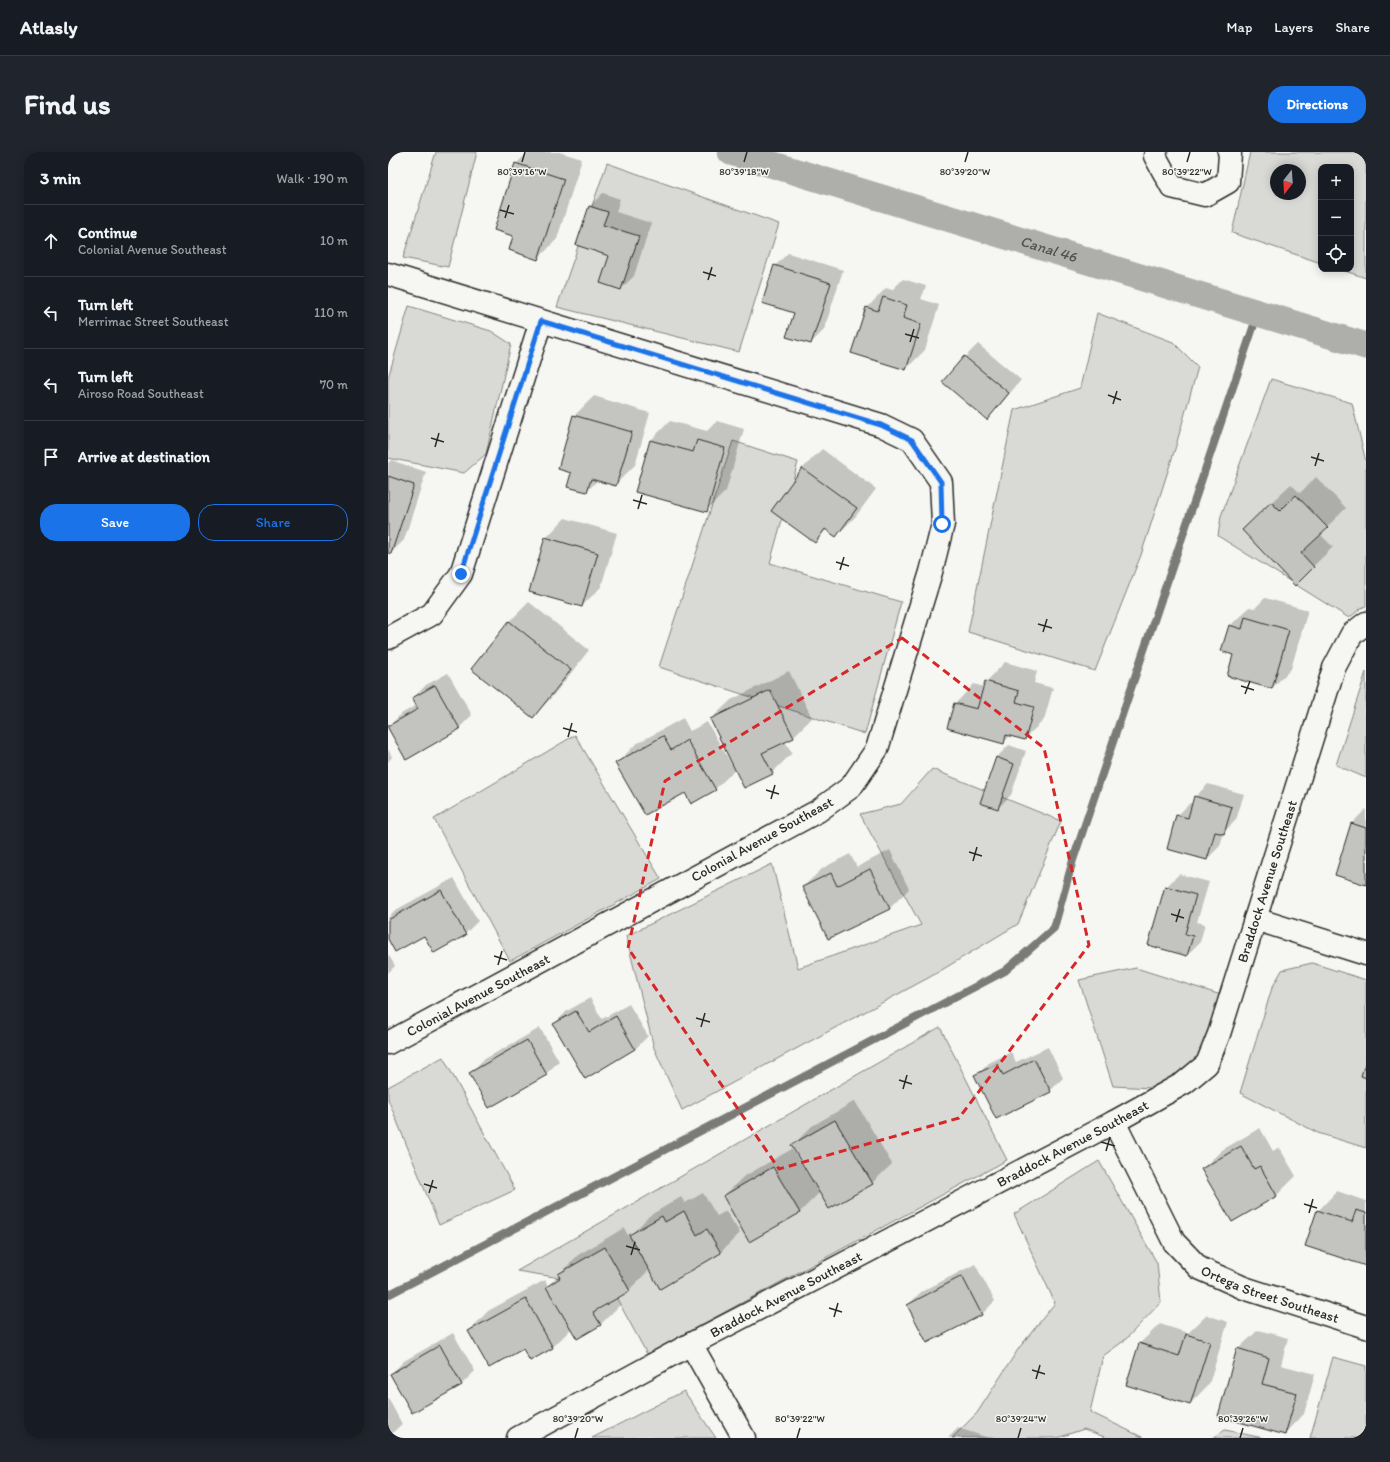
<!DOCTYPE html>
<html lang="en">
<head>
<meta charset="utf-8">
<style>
	body { margin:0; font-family:Itim,sans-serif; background:#20242c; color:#f1f3f6 }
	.controls { position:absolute; right:12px; top:12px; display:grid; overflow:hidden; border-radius:8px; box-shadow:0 2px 10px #0003 }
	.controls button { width:36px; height:36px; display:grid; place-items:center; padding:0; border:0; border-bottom:1px solid #363941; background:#171b24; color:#f1f3f6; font:20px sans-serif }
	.compass { position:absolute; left:882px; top:12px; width:36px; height:36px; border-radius:50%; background:#171b24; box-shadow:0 2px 10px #0003; rotate:197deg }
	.stop { position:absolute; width:12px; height:12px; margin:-9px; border:3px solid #1a73e8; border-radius:50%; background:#fff }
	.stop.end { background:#1a73e8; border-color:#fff; box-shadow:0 1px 4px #0008 }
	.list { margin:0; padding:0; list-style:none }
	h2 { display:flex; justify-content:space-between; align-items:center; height:52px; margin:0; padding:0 16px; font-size:17px }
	h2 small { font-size:13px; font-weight:400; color:#9ea1a6 }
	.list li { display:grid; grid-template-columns:26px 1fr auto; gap:12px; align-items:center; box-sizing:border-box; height:72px; padding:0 16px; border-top:1px solid #363941 }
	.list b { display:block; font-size:15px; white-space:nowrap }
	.list p { margin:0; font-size:13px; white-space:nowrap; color:#9ea1a6 }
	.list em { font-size:13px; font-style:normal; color:#9ea1a6 }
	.actions { display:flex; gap:8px; padding:12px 16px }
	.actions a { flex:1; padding:9px 0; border:1px solid #1a73e8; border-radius:16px; text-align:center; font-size:14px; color:#1a73e8 }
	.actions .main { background:#1a73e8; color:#fff }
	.icon { flex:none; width:22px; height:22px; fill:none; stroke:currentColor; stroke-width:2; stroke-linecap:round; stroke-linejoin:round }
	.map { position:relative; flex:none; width:978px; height:1286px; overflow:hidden; border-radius:16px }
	header { display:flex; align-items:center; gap:24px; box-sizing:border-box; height:56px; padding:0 20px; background:#171b24; border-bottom:1px solid #363941 }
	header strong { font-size:19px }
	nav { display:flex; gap:22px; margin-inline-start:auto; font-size:14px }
	.intro { display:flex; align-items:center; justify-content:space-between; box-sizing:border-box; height:96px; padding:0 24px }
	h1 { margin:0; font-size:28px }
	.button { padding:10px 18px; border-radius:16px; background:#1a73e8; color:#fff; font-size:14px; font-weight:700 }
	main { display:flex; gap:24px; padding:0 24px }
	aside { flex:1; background:#171b24; border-radius:16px; box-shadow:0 2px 10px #0003 }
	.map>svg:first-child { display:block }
	.green { fill:#d9d9d5; stroke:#828280; fill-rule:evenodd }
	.shadow { fill:#0003 }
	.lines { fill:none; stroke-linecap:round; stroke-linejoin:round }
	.stream { stroke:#7a7a78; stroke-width:8 }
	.canal { stroke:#aeaeab; stroke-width:27 }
	.building { fill:#c3c3c0; stroke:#2b2b2b }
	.minor-casing { stroke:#2b2b2b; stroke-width:25 }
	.minor { stroke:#f6f6f2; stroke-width:22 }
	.route { stroke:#1a73e8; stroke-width:5 }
	.marked { fill:none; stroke:#d62828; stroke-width:3; stroke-dasharray:8 5; stroke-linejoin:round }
	.ticks { fill:none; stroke:#2b2b2b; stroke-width:1.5 }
	.labels { text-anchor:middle; stroke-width:3; stroke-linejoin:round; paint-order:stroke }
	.street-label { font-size:14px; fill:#2b2b2b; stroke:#f6f6f2 }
	.water-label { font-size:15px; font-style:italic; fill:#525251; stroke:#f6f6f2 }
	.ticks-label { font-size:10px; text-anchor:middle; fill:#2b2b2b; stroke:#f6f6f2; stroke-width:3; stroke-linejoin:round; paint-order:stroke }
</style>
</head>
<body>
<header>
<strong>Atlasly</strong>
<nav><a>Map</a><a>Layers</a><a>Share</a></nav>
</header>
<div class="intro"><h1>Find us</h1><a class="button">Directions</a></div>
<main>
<aside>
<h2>3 min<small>Walk · 190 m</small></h2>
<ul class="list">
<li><svg class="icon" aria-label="ahead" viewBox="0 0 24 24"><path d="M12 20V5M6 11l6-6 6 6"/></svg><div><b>Continue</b><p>Colonial Avenue Southeast</p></div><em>10 m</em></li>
<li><svg class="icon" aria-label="left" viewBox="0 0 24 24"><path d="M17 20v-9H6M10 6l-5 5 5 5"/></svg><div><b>Turn left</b><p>Merrimac Street Southeast</p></div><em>110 m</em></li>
<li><svg class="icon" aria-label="left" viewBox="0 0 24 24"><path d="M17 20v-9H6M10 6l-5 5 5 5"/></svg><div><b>Turn left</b><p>Airoso Road Southeast</p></div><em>70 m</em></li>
<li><svg class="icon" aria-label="arrive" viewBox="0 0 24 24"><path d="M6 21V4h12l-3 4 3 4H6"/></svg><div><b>Arrive at destination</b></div></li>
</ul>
<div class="actions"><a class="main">Save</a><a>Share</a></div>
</aside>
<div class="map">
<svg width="978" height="1286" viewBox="0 0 978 1286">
	<rect width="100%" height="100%" fill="#f6f6f2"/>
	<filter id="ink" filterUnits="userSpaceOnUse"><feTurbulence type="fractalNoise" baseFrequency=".025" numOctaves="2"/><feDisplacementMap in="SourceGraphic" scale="8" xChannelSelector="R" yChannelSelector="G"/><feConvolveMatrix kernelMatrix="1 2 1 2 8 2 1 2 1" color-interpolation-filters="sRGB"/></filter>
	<g filter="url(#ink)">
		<g class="green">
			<polygon points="48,0 89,0 60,115 15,106"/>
			<path d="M862 0H978V126L951 117H963V15H933V111L844 81ZM888 18H912V42H888Z"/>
			<polygon points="219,11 391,72 351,200 169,155"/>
			<polygon points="21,154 103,179 123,192 98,302 76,321 0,306 0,226"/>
			<polygon points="709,161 785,190 810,215 787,297 753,403 707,519 580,480 626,258 692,236"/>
			<polygon points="883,227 964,251 978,310 978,454 973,456 961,466 830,384 833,364"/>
			<polygon points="345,289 410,310 382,411 513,450 477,582 271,515"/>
			<polygon points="978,520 978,626 948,613"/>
			<polygon points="187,583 273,727 122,809 46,667"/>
			<polygon points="544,617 673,669 630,772 542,825 294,958 266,896 238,784 384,712 410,816 533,773 472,662 513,652"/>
			<polygon points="924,811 978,828 978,996 930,981 852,941 884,836 894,818"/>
			<polygon points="748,816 833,843 809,911 764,936 725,934 691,828"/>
			<polygon points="552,875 619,1008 259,1202 222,1134 129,1119"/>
			<polygon points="55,905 127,1038 51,1073 0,947 0,935"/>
			<polygon points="711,1009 769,1111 773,1150 737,1188 715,1204 702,1260 756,1286 719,1286 696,1277 669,1286 564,1286 589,1261 631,1196 667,1151 626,1062"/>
			<polygon points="945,1205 978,1214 978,1286 922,1286"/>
			<polygon points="296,1239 328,1286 204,1286"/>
			<polygon points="837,1278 875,1286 825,1286"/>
		</g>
		<g class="shadow">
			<polygon points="140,0 171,0 194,7 169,87 150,107 128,12"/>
			<polygon points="215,41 232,47 228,60 263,71 246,124 233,137 223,103 202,54"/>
			<polygon points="400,101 455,118 436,178 423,191 407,161 387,114"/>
			<polygon points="515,127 538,134 533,147 551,153 537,198 518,217 479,156 498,136 504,138"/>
			<polygon points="590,192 633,228 612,253 599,266 577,205"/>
			<polygon points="206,244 262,261 247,313 227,333 210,328 199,339 184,320 186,264"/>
			<polygon points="282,269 319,279 329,269 356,277 338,339 318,359 248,339 263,288"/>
			<polygon points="434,297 488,337 468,364 448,384 439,377 427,390 384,358 415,316"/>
			<polygon points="3,308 38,320 16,388 3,401 0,400 0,311"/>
			<polygon points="928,325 958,356 932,382 945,395 907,432 874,359 903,332 912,341"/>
			<polygon points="177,366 229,381 213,435 194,454 158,386"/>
			<polygon points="877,446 920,458 903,517 884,536 846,502 842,474 861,455 867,456"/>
			<polygon points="141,450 201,498 164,545 145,565 121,470"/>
			<polygon points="617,510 649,519 646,531 665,536 656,568 636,587 623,583 615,591 567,552 586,532 596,535 598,530"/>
			<polygon points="401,519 424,566 405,585 397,589 404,601 384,621 323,567 343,548"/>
			<polygon points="60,521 84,563 71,576 0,575 13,562 29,553 25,546 38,533"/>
			<polygon points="295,566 302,579 319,570 347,618 327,637 297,639 228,612 248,592"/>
			<polygon points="621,593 638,599 623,643 610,656 608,606"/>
			<polygon points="0,597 4,605 0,610"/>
			<polygon points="820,632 856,642 848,668 836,680 832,694 819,707 789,664 802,651 805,651 807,645"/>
			<polygon points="978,657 978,732 948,722 964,671"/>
			<polygon points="502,698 521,737 502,756 441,786 415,735 435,716 462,702 469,715"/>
			<polygon points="791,722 821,730 809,770 817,772 812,790 799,803 778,735"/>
			<polygon points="66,726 90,769 77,782 0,785 0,766 6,759"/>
			<polygon points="0,802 7,814 0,821"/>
			<polygon points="202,846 214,867 241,852 260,884 247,897 197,925 166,872 179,859"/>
			<polygon points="152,876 171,909 158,922 82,921 95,908"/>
			<polygon points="660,895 675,926 662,939 588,924 601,911 623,900 628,910"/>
			<polygon points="467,949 504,1012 484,1031 405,993 424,974"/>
			<polygon points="872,976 885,999 891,995 908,1024 889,1043 814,1017 834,998"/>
			<polygon points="404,997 431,1041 411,1061 336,1044 355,1025"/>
			<polygon points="949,1039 978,1049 978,1113 930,1059"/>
			<polygon points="315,1041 329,1064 338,1059 352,1081 332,1101 262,1117 241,1138 228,1146 232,1153 213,1172 189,1186 184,1176 165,1195 143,1207 136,1195 81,1179 100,1159 157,1128 160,1134 190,1103 236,1076 241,1085 261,1064 293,1045 297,1051"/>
			<polygon points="587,1112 607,1149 594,1162 540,1190 520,1153 533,1140"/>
			<polygon points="819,1163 840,1170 821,1232 802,1252 740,1232 752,1191 772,1172 800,1181"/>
			<polygon points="870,1178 900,1186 893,1213 927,1222 916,1262 896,1282 850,1197"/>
			<polygon points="65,1181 87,1219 74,1232 24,1260 3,1222 16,1209"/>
			<polygon points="0,1246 14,1272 0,1285"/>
			<polygon points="570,1276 601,1286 560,1286"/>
		</g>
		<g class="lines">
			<polyline class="stream" points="0,1143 617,819 666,776 685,708 870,161"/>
			<path class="canal" id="s1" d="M343 0 978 194"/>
		</g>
		<g class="building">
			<polygon points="127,11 176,27 150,108 121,98 125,84 106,78"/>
			<polygon points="201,54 220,60 215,73 251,84 233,138 212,131 221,104 188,93"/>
			<polygon points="386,113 443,131 423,192 398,185 406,161 374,151"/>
			<polygon points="495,145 519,153 515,166 533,172 518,218 463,201 478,155 490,159"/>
			<polygon points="576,204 621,241 599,268 554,230"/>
			<polygon points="185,263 244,280 228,334 203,327 199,340 179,335 183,321 170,317"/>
			<polygon points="262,288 305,300 309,288 337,296 319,360 247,340"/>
			<polygon points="414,316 469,356 448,385 437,377 427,391 383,359"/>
			<polygon points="0,324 26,333 3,402 0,401"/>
			<polygon points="908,343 940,376 913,401 926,415 907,434 854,378 883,350 892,359"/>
			<polygon points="157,385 210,401 194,455 141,440"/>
			<polygon points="857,465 901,478 884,537 839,524 845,503 833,499 841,473 854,477"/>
			<polygon points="121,469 183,518 145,566 83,517"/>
			<polygon points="597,529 631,539 628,550 646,555 637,588 618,583 616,592 559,576 566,551 589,557"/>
			<polygon points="47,533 72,577 18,608 0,576 0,574 30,557 24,546"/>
			<polygon points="382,538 406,586 374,601 385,622 356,636 322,567"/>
			<polygon points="275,584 283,598 299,588 328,638 303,652 297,641 257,663 227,611"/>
			<polygon points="608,605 626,612 610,657 592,651"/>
			<polygon points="806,644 844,655 836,682 827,680 819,708 779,697 788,663 800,666"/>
			<polygon points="963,671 978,676 978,733 947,723"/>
			<polygon points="482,717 502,757 440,787 414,735 443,721 449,734"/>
			<polygon points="777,734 808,743 797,782 805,784 799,804 760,793"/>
			<polygon points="53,738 78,783 46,801 36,784 7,800 0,787 0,768"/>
			<polygon points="188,859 201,880 228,864 247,897 197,927 165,872"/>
			<polygon points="139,888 159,923 101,956 81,921"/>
			<polygon points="646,907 663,940 608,967 586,923 609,912 615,923"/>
			<polygon points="978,908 978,926 973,924"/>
			<polygon points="447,968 485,1032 441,1057 403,993"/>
			<polygon points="853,994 866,1017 872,1014 889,1044 844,1070 813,1017"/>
			<polygon points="385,1015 412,1061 361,1090 335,1044"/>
			<polygon points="929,1058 964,1070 968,1058 978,1061 978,1114 917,1094"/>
			<polygon points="296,1059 309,1083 319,1077 333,1101 272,1137 241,1083 274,1064 277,1070"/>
			<polygon points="217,1095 242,1139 205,1160 213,1173 189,1187 158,1135 172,1126 170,1122"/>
			<polygon points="574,1124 594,1163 539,1191 519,1153"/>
			<polygon points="138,1147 165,1196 142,1209 135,1197 101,1216 80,1179"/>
			<polygon points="798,1182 822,1190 802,1253 738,1233 751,1191 791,1204"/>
			<polygon points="52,1193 74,1233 24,1261 2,1222"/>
			<polygon points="849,1196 881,1206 874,1232 909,1241 897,1283 830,1264"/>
		</g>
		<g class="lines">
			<g class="minor-casing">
				<g id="minor">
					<polyline points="768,0 767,4 784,35 817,43 840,30 842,2 841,0"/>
					<polyline points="0,122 493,273 524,288 553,330 555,372 543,420 489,597 463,635 430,659 0,891"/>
					<polyline points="0,486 44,462 73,422 153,169"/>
					<polyline points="867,767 978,802"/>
					<path id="s2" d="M726 970 786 1090 811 1116 856 1136 978 1175"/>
					<polyline points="303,1192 356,1286"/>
					<path id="s3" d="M130 1286 303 1192 726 970 796 931 819 912 831 882 946 516 964 482 978 471"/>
				</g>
			</g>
			<use href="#minor" class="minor"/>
		</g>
	</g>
	<g class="lines" filter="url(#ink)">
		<polyline class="route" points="73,422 153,169 493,273 524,288 553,330 554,372"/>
	</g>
	<path class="marked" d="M514 486 656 596 701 793 571 966 391 1017 240 796 277 629Z"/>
	<path class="ticks" d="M134 10 137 0M356 10 359 0M577 10 580 0M799 10 802 0M112 58 126 62M117 66 121 53M315 120 328 124M320 128 324 115M517 182 531 186M522 190 526 177M720 243 733 248M725 252 729 239M43 286 56 290M47 295 51 281M923 305 936 309M927 314 931 301M245 348 259 352M250 357 254 343M448 410 461 414M452 418 456 405M650 472 664 476M655 480 659 467M853 534 866 538M857 542 862 529M175 576 189 580M180 585 184 571M378 638 391 642M383 647 387 633M581 700 594 704M585 709 589 695M783 762 796 766M788 770 792 757M106 804 119 808M110 813 114 799M308 866 322 870M313 875 317 861M511 928 524 932M515 937 519 923M713 990 727 994M718 999 722 985M36 1032 49 1036M41 1041 45 1028M916 1052 929 1056M921 1061 925 1047M238 1094 252 1098M243 1103 247 1090M441 1156 454 1160M446 1165 450 1151M644 1218 657 1222M648 1227 652 1213M187 1286 190 1276M409 1286 412 1276M630 1286 633 1276M852 1286 855 1276"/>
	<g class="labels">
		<g class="street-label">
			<text transform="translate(374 687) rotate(-29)" y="5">Colonial Avenue Southeast</text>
			<text dy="5" stroke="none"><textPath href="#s3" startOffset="977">Braddock Avenue Southeast</textPath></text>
			<text transform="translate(90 843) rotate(-28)" y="5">Colonial Avenue Southeast</text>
			<text dy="5" stroke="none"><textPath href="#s3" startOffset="628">Braddock Avenue Southeast</textPath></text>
			<text dy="5" stroke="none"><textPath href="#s2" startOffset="246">Ortega Street Southeast</textPath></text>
			<text dy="5" stroke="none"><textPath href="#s3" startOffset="304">Braddock Avenue Southeast</textPath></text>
		</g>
		<g class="water-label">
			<text dy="5" stroke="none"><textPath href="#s1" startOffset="332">Canal 46</textPath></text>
		</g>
	</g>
	<g class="ticks-label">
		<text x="134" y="23">80°39'16"W</text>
		<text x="356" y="23">80°39'18"W</text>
		<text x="577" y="23">80°39'20"W</text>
		<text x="799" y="23">80°39'22"W</text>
		<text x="190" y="1270">80°39'20"W</text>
		<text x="412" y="1270">80°39'22"W</text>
		<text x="633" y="1270">80°39'24"W</text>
		<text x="855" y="1270">80°39'26"W</text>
	</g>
</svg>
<div class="controls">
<button>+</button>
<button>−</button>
<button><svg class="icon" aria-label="locate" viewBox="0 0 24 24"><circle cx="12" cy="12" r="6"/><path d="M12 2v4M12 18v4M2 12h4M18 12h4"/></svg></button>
</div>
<svg class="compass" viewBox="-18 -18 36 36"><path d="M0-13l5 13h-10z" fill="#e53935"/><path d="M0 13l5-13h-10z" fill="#9ea1a6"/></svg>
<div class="stop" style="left:554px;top:372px"></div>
<div class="stop end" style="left:73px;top:422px"></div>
</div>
</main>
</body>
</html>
